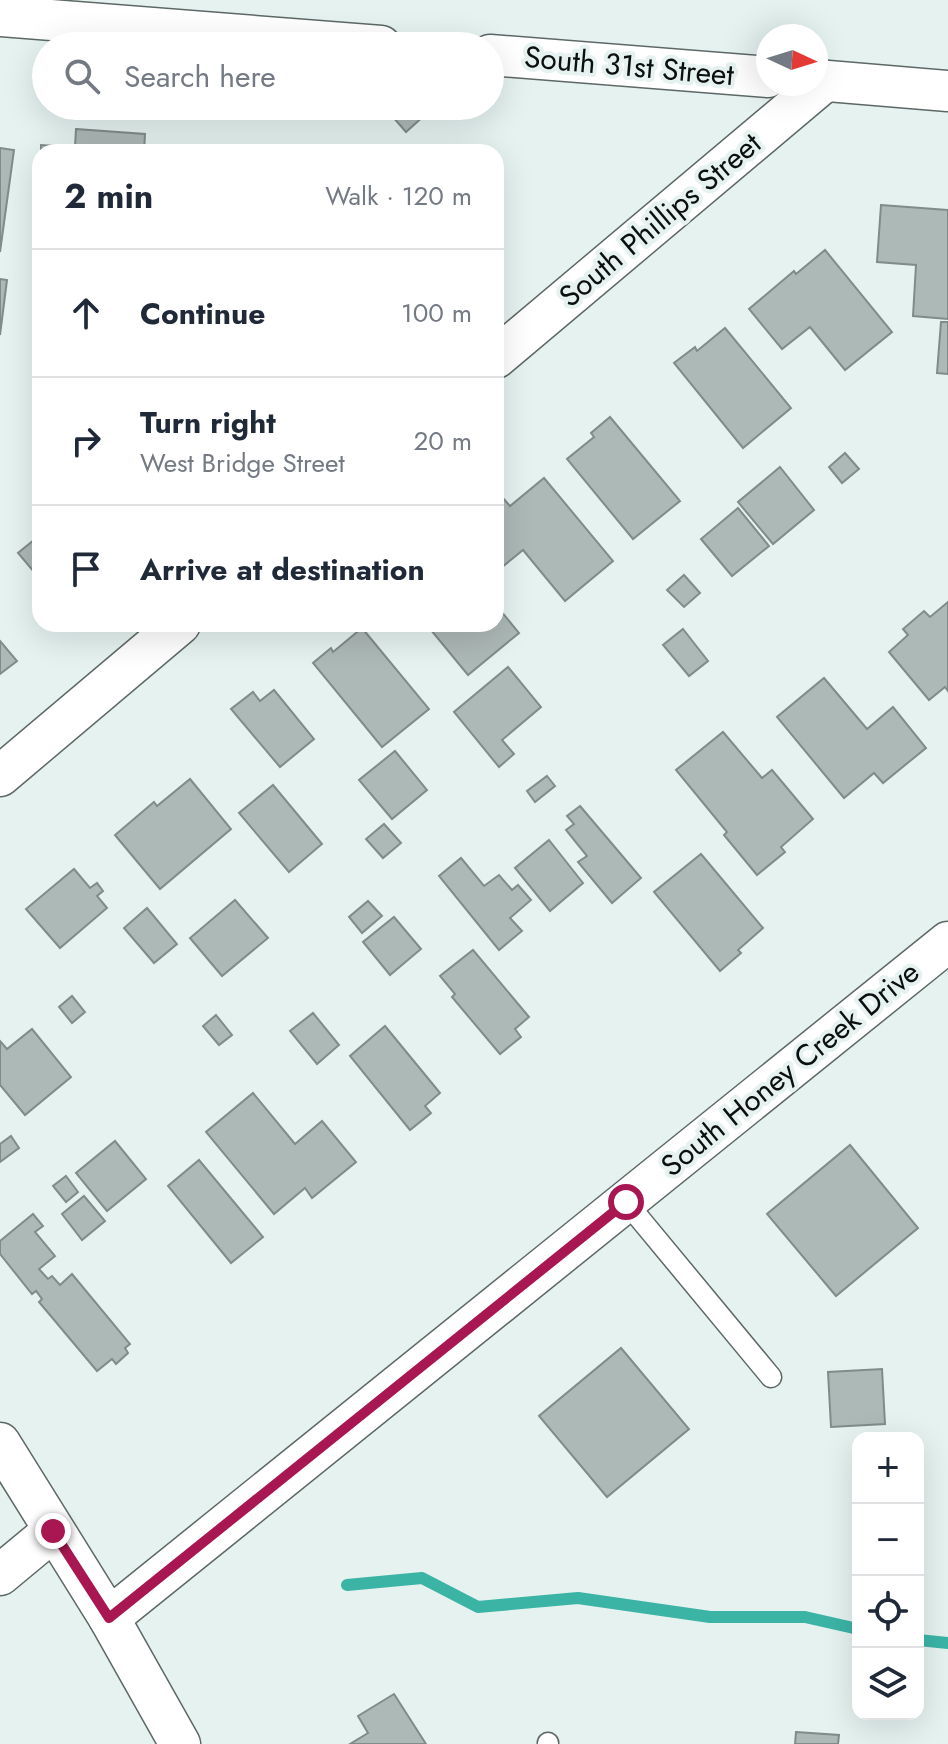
<!DOCTYPE html>
<html lang="en">
<head>
<meta charset="utf-8">
<style>
	body { margin:0; font-family:Jost,sans-serif; background:#f2f2f3; color:#1f2937 }
	.controls { position:absolute; right:24px; bottom:24px; display:grid; overflow:hidden; border-radius:16px; box-shadow:0 8px 32px #0002 }
	.controls button { width:72px; height:72px; display:grid; place-items:center; padding:0; border:0; border-bottom:2px solid #e0e1e3; background:#fff; color:#1f2937; font:40px sans-serif }
	.compass { position:absolute; left:756px; top:24px; width:72px; height:72px; border-radius:50%; background:#fff; box-shadow:0 8px 32px #0002; rotate:94deg }
	.stop { position:absolute; width:24px; height:24px; margin:-18px; border:6px solid #a91752; border-radius:50%; background:#fff }
	.stop.end { background:#a91752; border-color:#fff; box-shadow:0 2px 8px #0008 }
	.list { margin:0; padding:0; list-style:none }
	h2 { display:flex; justify-content:space-between; align-items:center; height:104px; margin:0; padding:0 32px; font-size:34px }
	h2 small { font-size:26px; font-weight:400; color:#747a83 }
	.list li { display:grid; grid-template-columns:52px 1fr auto; gap:24px; align-items:center; box-sizing:border-box; height:128px; padding:0 32px; border-top:2px solid #e0e1e3 }
	.list b { display:block; font-size:30px; white-space:nowrap }
	.list p { margin:0; font-size:26px; white-space:nowrap; color:#747a83 }
	.list em { font-size:26px; font-style:normal; color:#747a83 }
	.icon { flex:none; width:44px; height:44px; fill:none; stroke:currentColor; stroke-width:2; stroke-linecap:round; stroke-linejoin:round }
	.map { position:relative; flex:none; width:948px; height:1744px; overflow:hidden }
	.search { position:absolute; background:#fff; box-shadow:0 8px 32px #0002; left:32px; top:32px; width:472px; height:88px; display:flex; align-items:center; gap:20px; box-sizing:border-box; padding:0 28px; border-radius:44px; color:#747a83; font-size:30px }
	.panel { position:absolute; background:#fff; box-shadow:0 8px 32px #0002; left:32px; top:144px; width:472px; height:488px; border-radius:24px }
	.map>svg:first-child { display:block }
	.lines { fill:none; stroke-linecap:round; stroke-linejoin:round }
	.stream { stroke:#3bb4a6; stroke-width:12 }
	.building { fill:#adb9b7; stroke:#808c8a; stroke-width:2 }
	.lane-casing { stroke:#5d6866; stroke-width:23 }
	.street-casing { stroke:#5d6866; stroke-width:43 }
	.lane { stroke:#fff; stroke-width:20 }
	.street { stroke:#fff; stroke-width:40 }
	.route { stroke:#a91752; stroke-width:10 }
	.labels { text-anchor:middle; stroke-width:8; stroke-linejoin:round; paint-order:stroke }
	.street-label { font-size:30px; fill:#0b0f0f; stroke:#e5f2f0 }
</style>
</head>
<body>
<div class="map">
<svg width="948" height="1744" viewBox="0 0 948 1744">
	<rect width="100%" height="100%" fill="#e5f2f0"/>
	<g class="lines">
		<g class="stream">
			<polyline points="347,1585 422,1578 478,1607 578,1598 710,1617 805,1617 858,1629"/>
			<polyline points="918,1640 948,1643"/>
		</g>
	</g>
	<g class="building">
		<polygon points="406,106 418,106 425,115 406,132 393,117"/>
		<polygon points="76,129 145,134 144,152 41,152 41,145 75,147"/>
		<polygon points="0,148 14,150 0,252"/>
		<polygon points="40,163 40,252 34,251"/>
		<polygon points="881,205 948,210 948,319 913,316 916,265 877,262"/>
		<polygon points="825,250 892,332 845,370 810,327 782,349 749,309 794,271 796,274"/>
		<polygon points="0,279 7,280 0,335"/>
		<polygon points="941,322 948,322 948,374 937,373"/>
		<polygon points="725,328 791,408 743,448 674,363 695,347 697,351"/>
		<polygon points="610,417 680,501 633,539 567,459 594,437 591,433"/>
		<polygon points="845,453 859,469 842,483 829,467"/>
		<polygon points="780,467 814,510 773,544 738,502"/>
		<polygon points="544,478 613,561 565,601 523,550 496,572 496,502 502,497 510,506"/>
		<polygon points="738,508 769,546 732,576 701,539"/>
		<polygon points="40,535 40,579 18,553"/>
		<polygon points="684,575 700,593 684,607 667,590"/>
		<polygon points="948,602 948,691 945,687 929,700 889,652 908,635 903,629 924,611 930,617"/>
		<polygon points="496,605 519,633 468,675 426,624 496,624"/>
		<polygon points="362,628 429,709 382,747 313,663 331,648 333,652"/>
		<polygon points="683,629 708,661 689,676 663,645"/>
		<polygon points="0,641 17,661 0,674"/>
		<polygon points="508,667 541,707 502,740 514,754 499,767 454,712"/>
		<polygon points="824,678 867,729 893,707 926,748 883,783 874,773 844,798 777,717"/>
		<polygon points="274,690 314,739 280,767 231,709 253,692 260,701"/>
		<polygon points="723,732 762,778 772,770 813,819 781,847 785,852 757,875 724,835 727,832 676,770"/>
		<polygon points="395,751 427,790 392,819 359,780"/>
		<polygon points="547,776 555,786 535,802 527,791"/>
		<polygon points="190,779 231,829 160,889 115,835 154,802 157,806"/>
		<polygon points="273,785 322,844 289,872 239,813"/>
		<polygon points="580,806 641,878 612,903 578,862 587,856 566,830 574,824 567,816"/>
		<polygon points="384,824 401,843 383,858 366,839"/>
		<polygon points="549,840 583,883 550,911 515,868"/>
		<polygon points="701,854 763,928 738,950 741,953 720,971 654,892"/>
		<polygon points="461,858 484,886 499,875 512,890 518,885 531,900 510,918 522,931 499,950 439,876"/>
		<polygon points="74,869 90,888 97,883 103,891 97,896 107,908 60,948 26,909"/>
		<polygon points="235,900 268,938 222,976 190,938"/>
		<polygon points="368,901 382,916 362,933 349,917"/>
		<polygon points="147,908 177,944 154,963 124,928"/>
		<polygon points="394,917 421,949 390,975 363,942"/>
		<polygon points="473,950 529,1017 515,1029 521,1037 500,1054 452,997 455,994 440,976"/>
		<polygon points="72,996 85,1012 72,1023 59,1007"/>
		<polygon points="313,1013 339,1045 317,1064 290,1031"/>
		<polygon points="216,1015 232,1035 219,1045 203,1026"/>
		<polygon points="385,1026 440,1093 425,1106 431,1113 410,1130 350,1056"/>
		<polygon points="32,1029 71,1077 25,1115 0,1085 0,1041 7,1049"/>
		<polygon points="253,1093 295,1144 322,1121 356,1162 312,1198 305,1188 274,1214 206,1132"/>
		<polygon points="11,1136 19,1148 0,1162 0,1144"/>
		<polygon points="115,1141 146,1179 107,1211 76,1173"/>
		<polygon points="850,1145 918,1228 836,1296 767,1214"/>
		<polygon points="199,1160 263,1237 231,1263 168,1186"/>
		<polygon points="66,1176 78,1192 66,1202 53,1186"/>
		<polygon points="84,1196 105,1221 82,1240 62,1214"/>
		<polygon points="33,1214 43,1226 35,1232 55,1256 39,1269 48,1279 52,1276 60,1285 72,1274 130,1344 125,1348 128,1353 116,1364 112,1359 97,1371 39,1302 42,1299 36,1291 32,1294 0,1254 0,1241"/>
		<polygon points="621,1348 689,1429 607,1497 539,1416"/>
		<polygon points="882,1369 885,1424 831,1427 828,1372"/>
		<polygon points="394,1694 426,1744 350,1744 368,1733 358,1716"/>
		<polygon points="796,1732 839,1735 838,1744 795,1744"/>
	</g>
	<g class="lines">
		<g class="lane-casing">
			<g id="lane">
				<polyline points="626,1202 771,1377"/>
				<polyline points="548,1744 548,1743"/>
			</g>
		</g>
		<g class="street-casing">
			<g id="street">
				<polyline points="0,16 381,46"/>
				<polyline points="490,55 768,77"/>
				<polyline points="816,80 948,91"/>
				<polyline points="496,358 825,81"/>
				<polyline points="0,776 180,624"/>
				<polyline points="0,1443 109,1618 180,1744"/>
				<polyline points="0,1575 53,1531"/>
				<polyline points="109,1618 948,942"/>
			</g>
		</g>
		<use href="#lane" class="lane"/>
		<use href="#street" class="street"/>
	</g>
	<g class="lines">
		<polyline class="route" points="53,1531 109,1618 626,1202"/>
	</g>
	<g class="labels">
		<g class="street-label">
			<text transform="translate(629 66) rotate(5)" y="10">South 31st Street</text>
			<text transform="translate(660 220) rotate(-40)" y="10">South Phillips Street</text>
			<text transform="translate(790 1069) rotate(-39)" y="10">South Honey Creek Drive</text>
		</g>
	</g>
</svg>
<div class="controls">
<button>+</button>
<button>−</button>
<button><svg class="icon" aria-label="locate" viewBox="0 0 24 24"><circle cx="12" cy="12" r="6"/><path d="M12 2v4M12 18v4M2 12h4M18 12h4"/></svg></button>
<button><svg class="icon" aria-label="layers" viewBox="0 0 24 24"><path d="M12 4l9 5-9 5-9-5zM3 14l9 5 9-5"/></svg></button>
</div>
<svg class="compass" viewBox="-18 -18 36 36"><path d="M0-13l5 13h-10z" fill="#e53935"/><path d="M0 13l5-13h-10z" fill="#747a83"/></svg>
<div class="stop" style="left:626px;top:1202px"></div>
<div class="stop end" style="left:53px;top:1531px"></div>
<div class="search"><svg class="icon" aria-label="search" viewBox="0 0 24 24"><circle cx="10" cy="10" r="6"/><path d="M15 15l6 6"/></svg>Search here</div>
<section class="panel">
<h2>2 min<small>Walk · 120 m</small></h2>
<ul class="list">
<li><svg class="icon" aria-label="ahead" viewBox="0 0 24 24"><path d="M12 20V5M6 11l6-6 6 6"/></svg><div><b>Continue</b></div><em>100 m</em></li>
<li><svg class="icon" aria-label="right" viewBox="0 0 24 24"><path d="M7 20v-9h11M14 6l5 5-5 5"/></svg><div><b>Turn right</b><p>West Bridge Street</p></div><em>20 m</em></li>
<li><svg class="icon" aria-label="arrive" viewBox="0 0 24 24"><path d="M6 21V4h12l-3 4 3 4H6"/></svg><div><b>Arrive at destination</b></div></li>
</ul>
</section>
</div>
</body>
</html>
